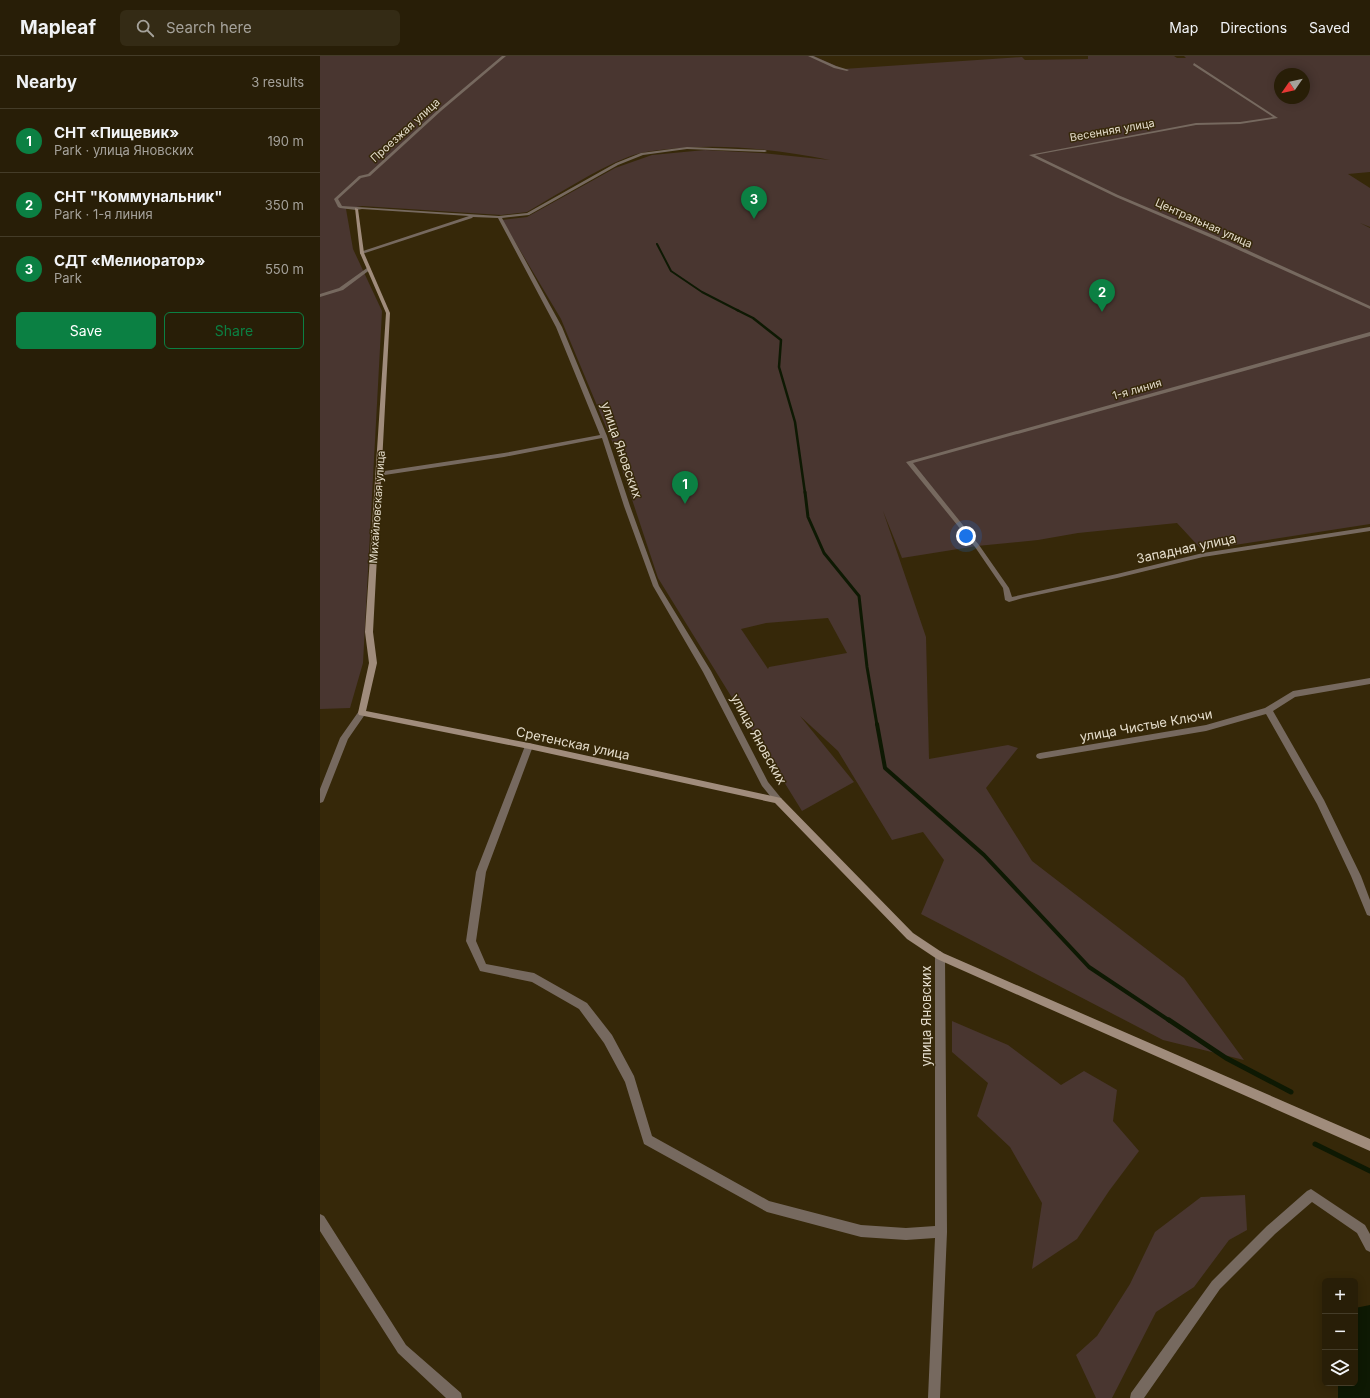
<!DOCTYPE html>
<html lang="en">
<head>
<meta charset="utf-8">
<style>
	body { margin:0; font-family:Inter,sans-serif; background:#342b15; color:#f1f3f6 }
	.controls { position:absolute; right:12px; bottom:12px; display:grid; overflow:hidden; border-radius:6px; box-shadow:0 2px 10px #0003 }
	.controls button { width:36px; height:36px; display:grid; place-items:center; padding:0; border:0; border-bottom:1px solid #443c28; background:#281e07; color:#f1f3f6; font:20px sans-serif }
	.compass { position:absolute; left:954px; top:12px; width:36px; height:36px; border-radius:50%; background:#281e07; box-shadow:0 2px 10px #0003; rotate:236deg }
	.you { position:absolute; left:646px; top:480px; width:14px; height:14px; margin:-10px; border:3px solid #fff; border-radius:50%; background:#1a73e8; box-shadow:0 0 0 6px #1a73e833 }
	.badge { display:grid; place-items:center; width:26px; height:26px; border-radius:50%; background:#0b8043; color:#fff; font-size:13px; font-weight:700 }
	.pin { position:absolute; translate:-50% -33px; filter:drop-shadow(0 1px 2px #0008) }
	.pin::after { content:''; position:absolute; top:21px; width:14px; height:12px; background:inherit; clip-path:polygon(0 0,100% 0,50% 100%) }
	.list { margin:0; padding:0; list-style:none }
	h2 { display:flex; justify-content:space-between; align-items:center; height:52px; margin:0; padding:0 16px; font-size:17px }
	h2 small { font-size:13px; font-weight:400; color:#a5a29b }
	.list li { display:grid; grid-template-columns:26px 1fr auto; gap:12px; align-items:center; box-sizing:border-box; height:64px; padding:0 16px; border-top:1px solid #443c28 }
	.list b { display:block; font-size:15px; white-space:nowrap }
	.list p { margin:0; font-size:13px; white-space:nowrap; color:#a5a29b }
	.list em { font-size:13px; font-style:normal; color:#a5a29b }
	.actions { display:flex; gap:8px; padding:12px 16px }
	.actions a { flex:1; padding:9px 0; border:1px solid #0b8043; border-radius:6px; text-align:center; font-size:14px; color:#0b8043 }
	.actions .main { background:#0b8043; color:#fff }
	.icon { flex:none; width:22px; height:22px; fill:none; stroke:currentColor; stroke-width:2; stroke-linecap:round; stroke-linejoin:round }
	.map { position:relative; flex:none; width:1050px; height:1342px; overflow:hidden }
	header { display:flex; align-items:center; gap:24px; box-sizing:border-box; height:56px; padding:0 20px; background:#281e07; border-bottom:1px solid #443c28 }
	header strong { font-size:19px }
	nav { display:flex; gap:22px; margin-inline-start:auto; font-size:14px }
	.search { width:280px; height:36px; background:#342b15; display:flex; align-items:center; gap:10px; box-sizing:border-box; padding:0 14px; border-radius:6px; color:#a5a29b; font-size:15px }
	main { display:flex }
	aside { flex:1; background:#281e07 }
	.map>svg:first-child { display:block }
	.green { fill:#493630; fill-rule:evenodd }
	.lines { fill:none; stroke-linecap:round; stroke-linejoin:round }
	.stream-far4 { stroke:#0e1903; stroke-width:2 }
	.stream-far3 { stroke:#0e1903; stroke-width:2.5 }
	.stream-far2 { stroke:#0e1903; stroke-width:3 }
	.stream-far1 { stroke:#0e1903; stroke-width:4 }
	.stream { stroke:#0e1903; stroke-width:5 }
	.river { fill:#0e1903; fill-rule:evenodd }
	.street { fill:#76695f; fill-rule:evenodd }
	.secondary { fill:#a08c7c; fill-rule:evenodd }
	.labels { text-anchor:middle; stroke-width:3; stroke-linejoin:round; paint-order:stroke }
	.far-street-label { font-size:11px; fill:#e4dccb; stroke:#362809 }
	.street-label { font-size:13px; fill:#e4dccb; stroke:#362809 }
</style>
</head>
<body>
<header>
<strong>Mapleaf</strong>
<div class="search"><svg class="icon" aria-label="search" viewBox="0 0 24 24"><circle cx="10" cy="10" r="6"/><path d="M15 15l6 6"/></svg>Search here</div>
<nav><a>Map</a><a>Directions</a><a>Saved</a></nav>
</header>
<main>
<aside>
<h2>Nearby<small>3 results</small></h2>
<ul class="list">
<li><span class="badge">1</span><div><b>СНТ «Пищевик»</b><p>Park · улица Яновских</p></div><em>190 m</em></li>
<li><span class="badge">2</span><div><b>СНТ &quot;Коммунальник&quot;</b><p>Park · 1-я линия</p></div><em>350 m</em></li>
<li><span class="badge">3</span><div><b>СДТ «Мелиоратор»</b><p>Park</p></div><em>550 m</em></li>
</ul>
<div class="actions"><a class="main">Save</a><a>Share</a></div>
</aside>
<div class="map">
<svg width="1050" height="1342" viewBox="0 0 1050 1342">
	<rect width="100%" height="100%" fill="#362809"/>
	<g class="green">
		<path d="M0 0H494L523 13 702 1 705 4 768 3V0H854L857 2H866L864 0H1050V116L1028 118 1050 132V171L1040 167 1050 172V468L882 494 857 467 758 477 718 484 657 490 582 502 563 455 606 581 609 703 688 689 698 692 666 732 712 805 864 922 924 1004 843 984 601 858 624 804 603 776 572 784 518 695 480 660 534 726 482 755 338 522 296 395 248 280 241 263 182 164 207 161 295 112 332 99 385 94 441 97 510 104C457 94 404 87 350 93 336 94 321 96 308 101 273 115 240 137 207 156L181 159 42 150 26 153 33 193 62 255 43 607 30 652 0 653ZM960 18H984V42H960ZM508 562 527 597 449 611 448 613 421 573 446 567Z"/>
		<polygon points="632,965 688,989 741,1029 764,1015 797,1034 793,1065 819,1095 789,1135 757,1183 712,1213 722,1147 690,1091 657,1060 668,1027 632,996"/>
		<polygon points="925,1139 927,1174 909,1184 874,1231 836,1256 792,1342 776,1342 756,1299 777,1280 810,1228 835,1176 881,1141"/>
	</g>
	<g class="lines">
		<polyline class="stream-far4" points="337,188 351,215 382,236 419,255"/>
		<polyline class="stream-far3" points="417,254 433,262 461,284 459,311 475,366 485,437"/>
		<polyline class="stream-far2" points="485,436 488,461 504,497 539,540 547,611 557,669"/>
		<polyline class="stream-far1" points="557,668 565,712 664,799 769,911 850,965"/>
		<g class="stream">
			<polyline points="849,964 906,1002 971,1036"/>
			<polyline points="995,1088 1050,1115"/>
		</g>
		<polygon class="river" points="1050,1249 1050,1342 1018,1342 1018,1327 1035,1327 1035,1252"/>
		<g class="street">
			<polygon points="182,0 186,0 121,55 50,120 41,122 18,143 22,150 179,160 207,157 296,107 321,97 367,91 445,94 447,95 445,96 367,93 323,99 298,109 209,159 182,162 242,271 287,380 310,450 339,530 391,615 448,726 461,742 462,744 461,746 458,747 455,746 442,730 383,616 333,530 304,450 282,382 184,401 58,420 55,418 58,416 184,397 280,379 236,271 178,162 153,161 152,162 42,198 40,198 40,196 149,160 42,153 36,154 20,152 18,151 14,143 39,120 48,118 119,53"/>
			<polygon points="488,0 493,0 516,10 529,14 527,15 514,12"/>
			<polygon points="874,7 958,62 920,68 876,69 715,99 798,139 905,184 1050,250 1050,253 901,186 796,141 709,99 876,67 920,66 953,61 873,9"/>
			<polygon points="47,212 51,213 23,234 0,241 0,238 19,232"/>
			<polygon points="1050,276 1050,280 593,407 659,489 689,532 692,541 797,518 883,497 1050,471 1050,475 883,501 797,522 703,542 689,546 685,544 683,532 655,491 586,406"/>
			<polygon points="1050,622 1050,628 975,641 953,655 1004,744 1041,820 1050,844 1050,860 1047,859 1031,820 997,748 946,658 886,675 720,703 717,702 716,700 717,698 720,697 886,669 945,652 973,635"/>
			<polygon points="42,654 46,657 28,683 4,744 3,746 0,747 0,733 20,682 39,655"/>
			<polygon points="209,687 212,688 213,690 166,816 156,885 166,908 214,917 267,947 292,979 314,1020 332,1080 449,1145 541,1169 586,1172 615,1170 615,900 617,897 620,895 623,897 625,900 627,1176 620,1342 608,1342 615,1182 586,1184 541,1181 447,1156 324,1088 305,1026 284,987 259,953 212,926 160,915 146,885 156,816 205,690 206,688"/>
			<polygon points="991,1133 1045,1169 1050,1178 1050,1196 1046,1194 1037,1177 992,1146 955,1178 900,1233 824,1342 810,1342 811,1337 892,1225 947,1170 987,1135"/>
			<polygon points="0,1158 4,1160 86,1289 141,1337 142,1342 126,1342 78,1297 0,1175"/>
		</g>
		<polygon class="secondary" points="35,152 38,153 44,197 70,257 53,576 57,607 46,655 209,687 461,742 593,877 623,897 1050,1083 1050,1095 617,903 587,883 455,747 209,693 39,659 38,657 49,607 45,576 66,257 40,197"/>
	</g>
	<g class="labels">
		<g class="far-street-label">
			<text transform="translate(85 74) rotate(-42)" y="4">Проезжая улица</text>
			<text transform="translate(792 74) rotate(-10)" y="4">Весенняя улица</text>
			<text transform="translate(884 167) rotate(24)" y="4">Центральная улица</text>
			<text transform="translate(817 333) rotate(-16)" y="4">1-я линия</text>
			<text transform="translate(57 451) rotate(-86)" y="4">Михайловская улица</text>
		</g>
		<g class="street-label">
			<text transform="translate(302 394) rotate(71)" y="5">улица Яновских</text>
			<text transform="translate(866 492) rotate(-12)" y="5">Западная улица</text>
			<text transform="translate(826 669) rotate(-10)" y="5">улица Чистые Ключи</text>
			<text transform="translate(439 683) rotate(61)" y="5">улица Яновских</text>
			<text transform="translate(253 687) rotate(12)" y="5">Сретенская улица</text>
			<text transform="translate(606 960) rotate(-90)" y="5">улица Яновских</text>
		</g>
	</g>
</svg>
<div class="controls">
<button>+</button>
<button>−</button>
<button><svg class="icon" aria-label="layers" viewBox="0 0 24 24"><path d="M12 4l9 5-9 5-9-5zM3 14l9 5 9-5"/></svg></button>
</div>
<svg class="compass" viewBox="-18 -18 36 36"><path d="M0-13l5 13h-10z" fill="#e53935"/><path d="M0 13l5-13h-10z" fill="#a5a29b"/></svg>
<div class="you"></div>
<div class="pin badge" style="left:365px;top:448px">1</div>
<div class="pin badge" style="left:782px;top:256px">2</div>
<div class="pin badge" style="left:434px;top:163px">3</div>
</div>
</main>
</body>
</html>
